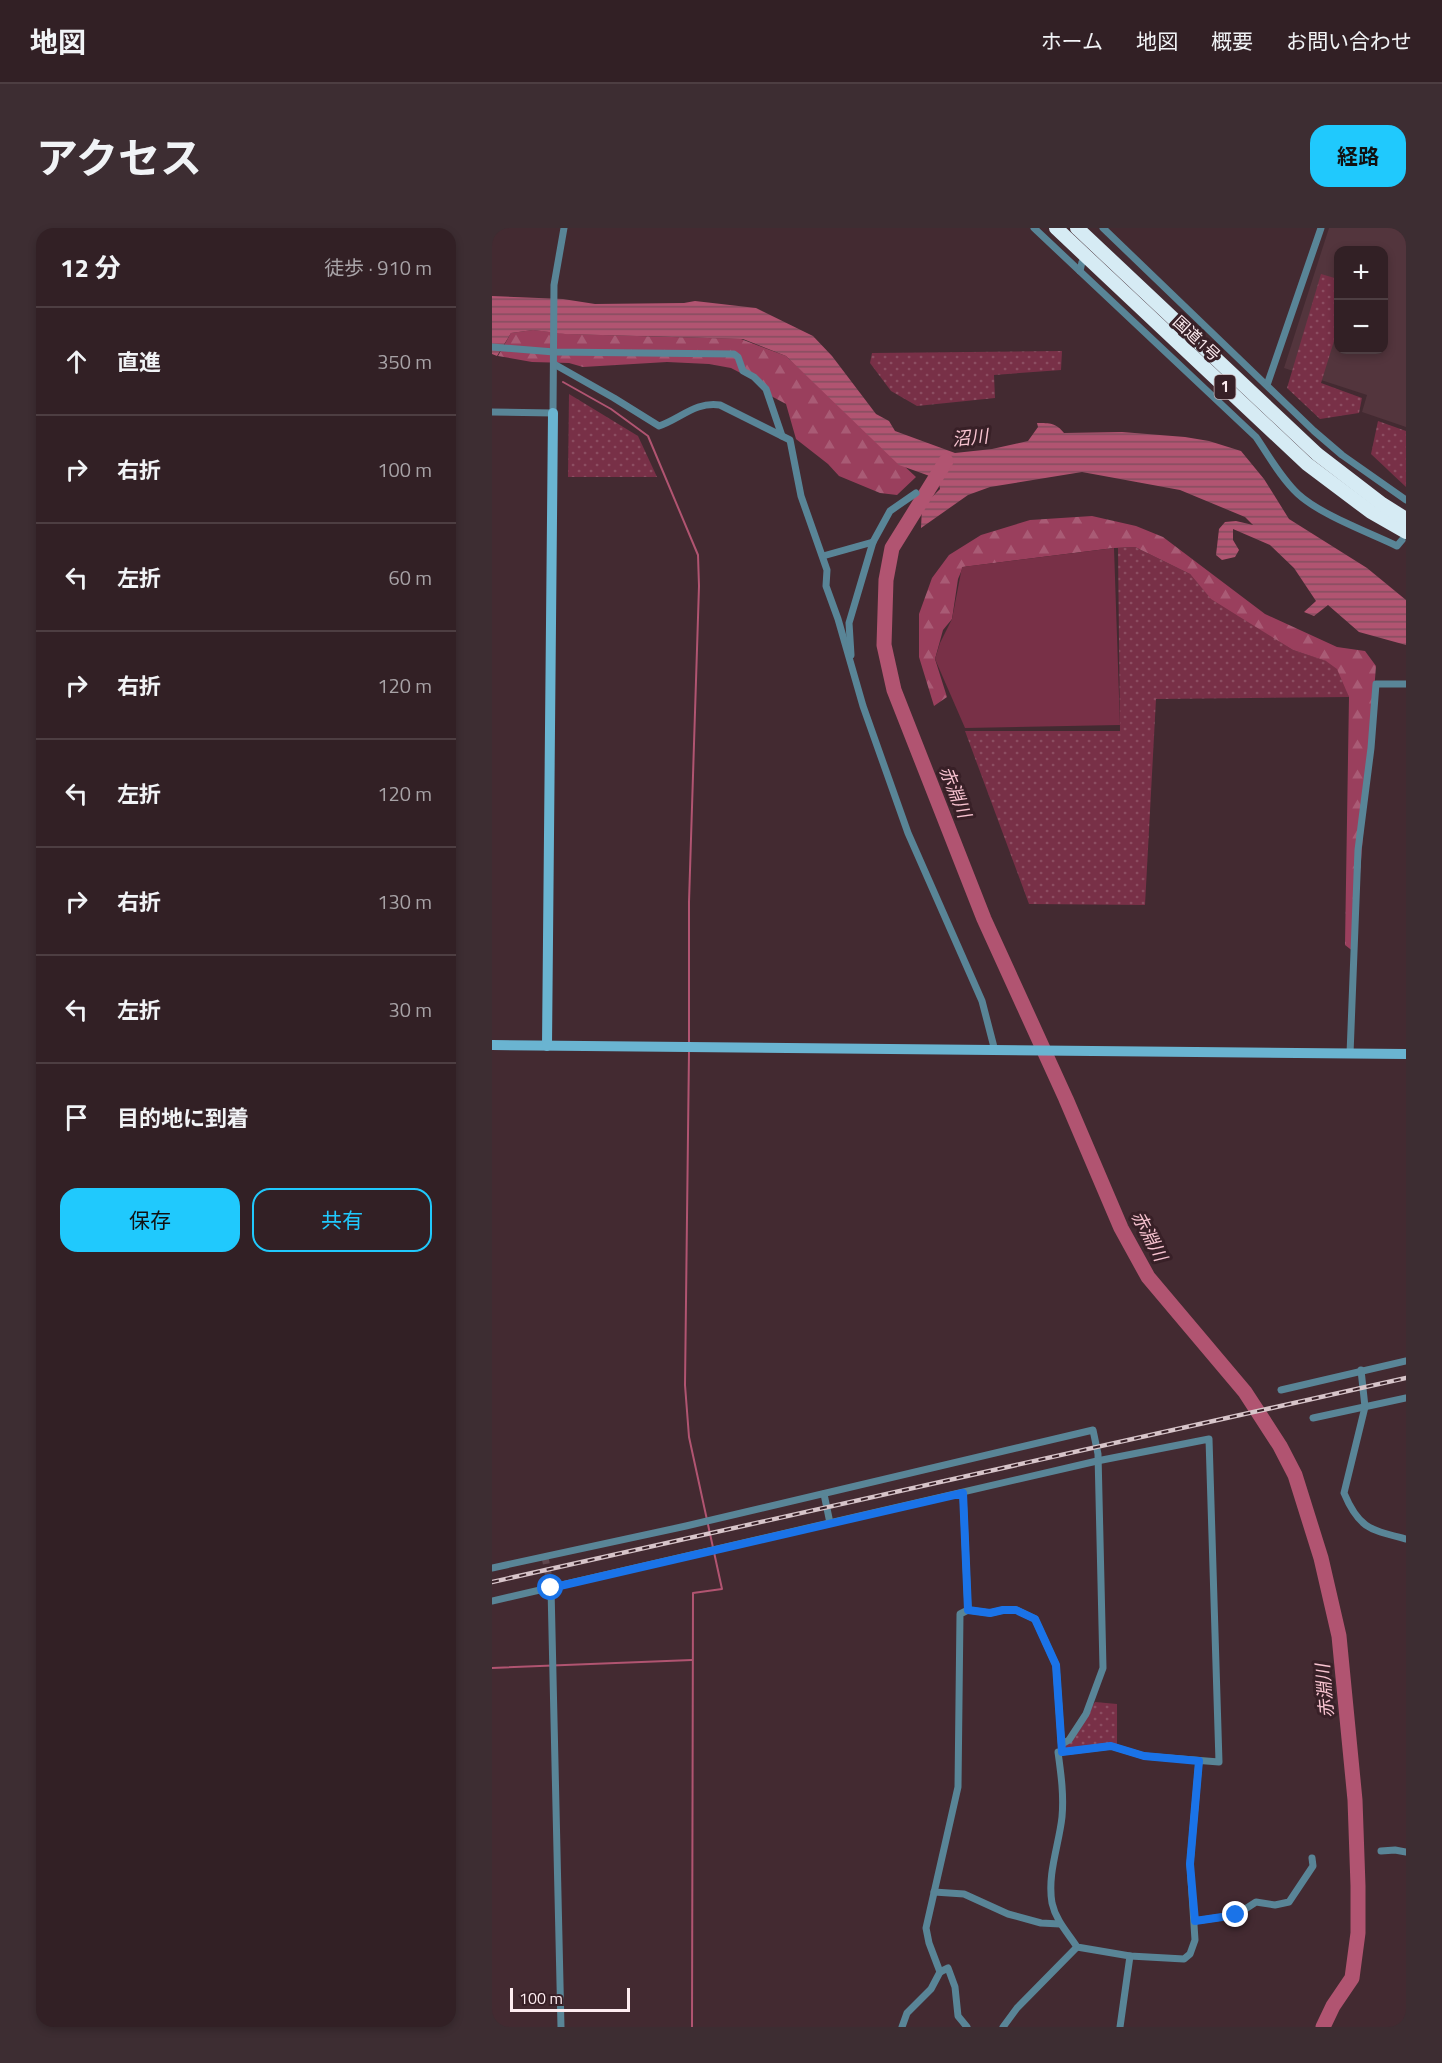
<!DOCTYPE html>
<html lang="ja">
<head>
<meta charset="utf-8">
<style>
	body { margin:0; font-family:"Titillium Web","Noto Sans JP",sans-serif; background:#3d2d32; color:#f1f3f6 }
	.controls { position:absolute; right:18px; top:18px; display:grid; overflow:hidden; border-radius:12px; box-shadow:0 3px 9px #0003 }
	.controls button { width:54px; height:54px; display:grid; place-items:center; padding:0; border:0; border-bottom:2px solid #4d3e42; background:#322025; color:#f1f3f6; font:30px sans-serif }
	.scale { position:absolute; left:18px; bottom:15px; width:120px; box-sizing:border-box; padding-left:6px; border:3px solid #feedf1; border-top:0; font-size:16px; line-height:21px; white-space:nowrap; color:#feedf1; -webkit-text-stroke:4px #382027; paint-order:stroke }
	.stop { position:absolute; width:18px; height:18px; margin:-14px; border:4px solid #1a73e8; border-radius:50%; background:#fff }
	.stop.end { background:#1a73e8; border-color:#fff; box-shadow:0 2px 6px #0008 }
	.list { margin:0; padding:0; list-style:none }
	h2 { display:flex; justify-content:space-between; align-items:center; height:78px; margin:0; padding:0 24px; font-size:26px }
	h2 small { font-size:20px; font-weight:400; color:#a8a3a7 }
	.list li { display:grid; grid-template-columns:39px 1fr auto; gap:18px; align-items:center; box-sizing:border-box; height:108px; padding:0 24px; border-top:2px solid #4d3e42 }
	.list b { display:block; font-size:22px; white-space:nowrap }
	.list em { font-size:20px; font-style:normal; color:#a8a3a7 }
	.actions { display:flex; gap:12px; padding:18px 24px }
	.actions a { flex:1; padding:14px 0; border:2px solid #20c9fd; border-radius:18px; text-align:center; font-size:21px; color:#20c9fd }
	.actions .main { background:#20c9fd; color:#111 }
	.icon { flex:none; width:33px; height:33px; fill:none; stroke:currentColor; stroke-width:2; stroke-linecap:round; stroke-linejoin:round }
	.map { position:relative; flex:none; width:914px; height:1799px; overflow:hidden; border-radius:18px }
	header { display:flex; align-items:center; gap:36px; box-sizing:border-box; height:84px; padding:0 30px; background:#322025; border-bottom:2px solid #4d3e42 }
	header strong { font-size:28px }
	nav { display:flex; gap:33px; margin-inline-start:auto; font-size:21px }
	.intro { display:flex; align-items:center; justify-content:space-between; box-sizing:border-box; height:144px; padding:0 36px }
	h1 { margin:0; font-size:42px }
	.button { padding:15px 27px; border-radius:18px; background:#20c9fd; color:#111; font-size:21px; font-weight:700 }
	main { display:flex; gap:36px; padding:0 36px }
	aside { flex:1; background:#322025; border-radius:18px; box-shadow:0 3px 9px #0003 }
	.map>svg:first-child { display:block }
	.built { fill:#53353d; fill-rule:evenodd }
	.grass { fill:url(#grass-dots) }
	.forest { fill:url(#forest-firs) }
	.park { fill:#783047 }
	.water { fill:url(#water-rules) }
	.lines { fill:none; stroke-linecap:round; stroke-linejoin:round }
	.stream { stroke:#b15471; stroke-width:2 }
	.river { stroke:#b15471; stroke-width:15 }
	.street-tunnel { stroke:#5f474e; stroke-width:7; stroke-dasharray:7 3.5; stroke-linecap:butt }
	.street { stroke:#598597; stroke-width:7 }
	.secondary { stroke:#6ab4d1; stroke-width:10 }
	.highway { stroke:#d6ebf4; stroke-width:14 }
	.rail-casing { stroke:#d7c4c9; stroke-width:4.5 }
	.rail { stroke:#382027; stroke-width:2; stroke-dasharray:7; stroke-linecap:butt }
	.route { stroke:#1a73e8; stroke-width:8 }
	.labels { text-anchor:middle; stroke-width:6; stroke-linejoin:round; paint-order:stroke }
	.shield { fill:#382027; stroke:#c3b0b4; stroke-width:1.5 }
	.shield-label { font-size:15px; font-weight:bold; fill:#feedf1 }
	.street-label { font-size:16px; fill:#feedf1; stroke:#382027 }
	.water-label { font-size:18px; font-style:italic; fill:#f9c4d1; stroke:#382027 }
</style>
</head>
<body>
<header>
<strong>地図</strong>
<nav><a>ホーム</a><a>地図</a><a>概要</a><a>お問い合わせ</a></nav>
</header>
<div class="intro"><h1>アクセス</h1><a class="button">経路</a></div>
<main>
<aside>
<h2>12 分<small>徒歩 · 910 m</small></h2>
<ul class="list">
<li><svg class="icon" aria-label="ahead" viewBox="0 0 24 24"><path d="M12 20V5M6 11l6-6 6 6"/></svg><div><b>直進</b></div><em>350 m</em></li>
<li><svg class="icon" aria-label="right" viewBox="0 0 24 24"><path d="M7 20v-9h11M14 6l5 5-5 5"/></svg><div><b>右折</b></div><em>100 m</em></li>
<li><svg class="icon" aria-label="left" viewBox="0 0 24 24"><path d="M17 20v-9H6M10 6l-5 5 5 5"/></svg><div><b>左折</b></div><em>60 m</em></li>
<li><svg class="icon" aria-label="right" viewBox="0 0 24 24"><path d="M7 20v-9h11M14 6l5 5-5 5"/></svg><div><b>右折</b></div><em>120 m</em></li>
<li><svg class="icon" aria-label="left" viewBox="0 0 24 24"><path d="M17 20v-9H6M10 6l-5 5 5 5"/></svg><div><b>左折</b></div><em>120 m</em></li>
<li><svg class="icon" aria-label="right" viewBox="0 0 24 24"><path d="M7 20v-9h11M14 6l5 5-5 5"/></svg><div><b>右折</b></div><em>130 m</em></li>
<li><svg class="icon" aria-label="left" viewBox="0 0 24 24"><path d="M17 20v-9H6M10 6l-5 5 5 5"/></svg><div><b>左折</b></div><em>30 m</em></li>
<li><svg class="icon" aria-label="arrive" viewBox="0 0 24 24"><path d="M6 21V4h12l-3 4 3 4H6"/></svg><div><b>目的地に到着</b></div></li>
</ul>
<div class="actions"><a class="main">保存</a><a>共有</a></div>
</aside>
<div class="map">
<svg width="914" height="1799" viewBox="0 0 914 1799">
	<defs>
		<pattern id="grass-dots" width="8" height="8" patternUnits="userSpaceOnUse" patternTransform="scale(1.5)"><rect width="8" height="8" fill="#783047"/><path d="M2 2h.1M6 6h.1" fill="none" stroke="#8c4e62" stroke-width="1.8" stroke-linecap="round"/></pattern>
		<pattern id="forest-firs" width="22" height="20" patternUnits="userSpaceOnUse" patternTransform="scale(1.5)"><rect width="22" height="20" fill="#9a3f5d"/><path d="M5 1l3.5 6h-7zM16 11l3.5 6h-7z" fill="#a95b75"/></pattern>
		<pattern id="water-rules" width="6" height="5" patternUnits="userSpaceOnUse" patternTransform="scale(1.5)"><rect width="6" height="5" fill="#b15471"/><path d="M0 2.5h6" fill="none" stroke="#844e5f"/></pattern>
	</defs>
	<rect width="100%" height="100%" fill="#432a31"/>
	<path class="built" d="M837 0H914V199L870 184 875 167 792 140ZM846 22H892V122H846Z"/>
	<g class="grass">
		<polygon points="829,46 846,51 846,100 829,155 870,170 867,185 828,191 795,160"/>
		<polygon points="570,123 569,142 502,147 503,170 425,178 399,163 378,135 380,125"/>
		<polygon points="77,166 146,208 165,249 76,249"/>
		<polygon points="886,193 914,203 914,259 879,226"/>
		<polygon points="643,319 698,346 717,368 801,422 847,437 857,469 664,471 653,677 537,676 473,503 628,503 626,320"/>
		<polygon points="603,1474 625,1476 625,1517 570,1524 570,1516 577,1512"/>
	</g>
	<g class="forest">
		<polygon points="41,102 76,106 249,111 294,128 424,249 405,267 388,265 347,248 336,236 304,211 294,176 279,168 268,155 239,140 217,136 175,134 91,139 77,135 40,134 6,128 19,105"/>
		<polygon points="600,288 644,298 671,309 773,386 845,419 873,423 884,438 862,724 853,717 857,469 845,441 834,433 801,422 719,371 698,346 643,319 622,320 471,339 466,351 460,391 451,402 443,431 455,469 442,478 427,429 427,386 440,350 457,327 489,307 538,292"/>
	</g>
	<polygon class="park" points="622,320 628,497 473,500 443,431 448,415 460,391 470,339"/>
	<path class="water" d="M0 68 71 71 103 76 192 75 203 73 264 80 321 108 340 128 384 186 397 193 403 203 463 225 500 221 536 213 546 199 545 195C558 195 564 195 572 205L630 204 693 209 717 213 749 223 772 251 797 291 875 340 914 372V417L867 404 836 377 822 388 812 384 824 373 802 340 778 317 741 301V312L747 322 743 329 730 332 724 327 727 301 733 294 744 293 761 297 753 289 688 262 590 244 498 259 476 267 429 300 430 279 448 261 446 251 407 237 294 128 251 111 73 106 41 102 19 105 5 128 0 126Z"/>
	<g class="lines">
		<g class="stream">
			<polyline points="71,154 119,181 156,208 206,327 207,358 197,674 197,814"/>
			<polyline points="197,823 193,1157 197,1209 230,1361 201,1365 200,1799"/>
			<polyline points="0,1440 200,1432"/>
		</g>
		<polyline class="river" points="454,233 400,320 394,352 392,417 402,462 492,691 574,871 629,1000 656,1049 753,1164 788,1218 803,1247 829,1330 847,1408 863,1572 866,1658 866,1705 860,1750 841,1778 831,1799"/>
		<polyline class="street-tunnel" points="53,1329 59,1360"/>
		<g class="street">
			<path d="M542 0 764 209C777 228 789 250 806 266 829 287 876 304 905 318L910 312"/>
			<polyline points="611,0 822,203 850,227 914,272"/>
			<polyline points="588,43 590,34"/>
			<polyline points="0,119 62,124 242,126 246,129 251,143 262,149 274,161 290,208"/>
			<path d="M62 136 122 170 167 198C188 191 204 173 228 177L298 212 309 268 335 342 334 358 346 391 371 478 416 605 490 773 503 823"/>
			<polyline points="775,157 829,0"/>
			<polyline points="0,184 61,185 62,57 72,0"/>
			<polyline points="331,328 381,314"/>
			<polyline points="359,427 357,395 381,314 398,283 424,265"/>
			<polyline points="858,826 866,622 879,520 884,456 914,456"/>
			<path d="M869 1142 873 1179 852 1265C867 1301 879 1302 914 1311"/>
			<polyline points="789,1162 914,1133"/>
			<polyline points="821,1190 914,1170"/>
			<polyline points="471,1265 476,1382"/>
			<polyline points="332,1266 338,1295"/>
			<polyline points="0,1340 194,1298 601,1202 606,1226 611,1440 594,1486 577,1512 570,1516"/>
			<polyline points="59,1360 69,1799"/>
			<polyline points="0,1373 605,1233 717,1211 727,1534 652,1528 619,1518 570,1524"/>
			<polyline points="889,1623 903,1622 914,1624"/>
			<polyline points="442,1664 472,1666 516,1686 549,1695 568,1696"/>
			<polyline points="703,1693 744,1687 764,1674 783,1677 797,1674 821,1638 820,1630"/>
			<polyline points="448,1744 456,1740 463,1759 466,1788 475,1799"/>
			<path d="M410 1799 415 1785 439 1761 448 1744 437 1715 434 1700 466 1559 468 1386 476 1382 498 1385 511 1382H524L543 1391 564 1437 570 1524H566C569 1546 572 1567 570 1589 567 1617 555 1646 560 1675 564 1693 576 1705 585 1719L638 1728 692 1731 698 1726 703 1712 698 1636 707 1533"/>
			<polyline points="511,1799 525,1780 585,1719"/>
			<polyline points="628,1799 638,1728"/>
		</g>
		<g class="secondary">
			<polyline points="0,817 914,826"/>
			<polyline points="55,818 61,185"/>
		</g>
		<g class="highway">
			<polyline points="564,0 815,236 879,284 914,304"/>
			<polyline points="585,0 825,226 890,276 914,291"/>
		</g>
		<g class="rail-casing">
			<polyline id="rail" points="0,1354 914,1150"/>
		</g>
		<use href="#rail" class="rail"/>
	</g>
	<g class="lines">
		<polyline class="route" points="59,1360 471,1265 476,1382 498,1385 511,1382 524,1382 543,1391 564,1437 570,1524 619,1518 652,1528 707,1533 698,1636 703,1693 744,1687"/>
	</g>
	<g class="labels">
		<rect class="shield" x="722.5" y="147" width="21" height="24" rx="4.5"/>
		<g class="shield-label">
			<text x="733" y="164">1</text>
		</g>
		<g class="street-label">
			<text transform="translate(705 110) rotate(43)" y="6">国道1号</text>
		</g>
		<g class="water-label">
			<text transform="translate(478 210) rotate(-6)" y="6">沼川</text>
			<text transform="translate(463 564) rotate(68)" y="6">赤淵川</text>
			<text transform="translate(657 1008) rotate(62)" y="6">赤淵川</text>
			<text transform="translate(833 1463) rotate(-95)" y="6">赤淵川</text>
		</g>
	</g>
</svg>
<div class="controls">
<button>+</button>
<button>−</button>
</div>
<div class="scale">100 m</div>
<div class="stop" style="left:59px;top:1360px"></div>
<div class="stop end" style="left:744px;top:1687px"></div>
</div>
</main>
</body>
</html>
